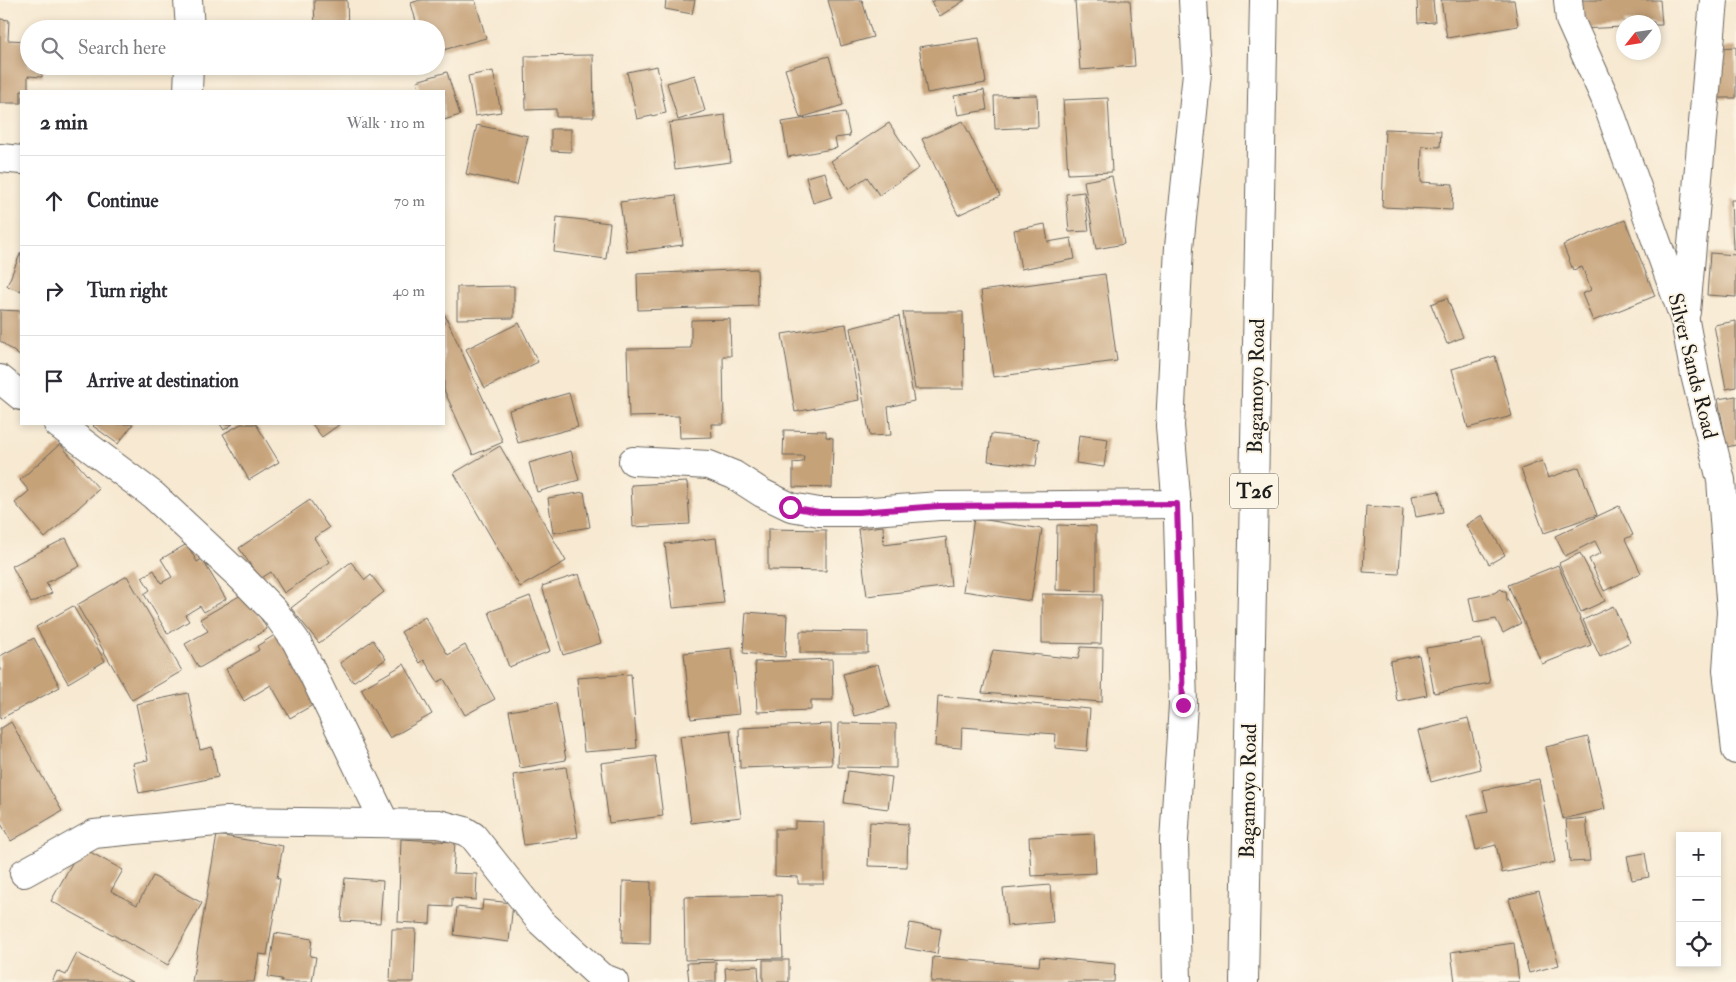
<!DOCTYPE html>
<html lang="en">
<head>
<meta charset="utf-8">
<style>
	body { margin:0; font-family:"IM FELL Double Pica",serif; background:#f7f7f7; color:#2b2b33 }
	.controls { position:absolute; right:15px; bottom:15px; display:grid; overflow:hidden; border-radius:0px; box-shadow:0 2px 8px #0003 }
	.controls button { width:45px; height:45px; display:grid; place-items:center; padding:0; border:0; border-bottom:1px solid #e1e1e2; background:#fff; color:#2b2b33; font:25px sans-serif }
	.compass { position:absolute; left:1616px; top:15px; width:45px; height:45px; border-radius:50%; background:#fff; box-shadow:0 2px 8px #0003; rotate:240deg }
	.stop { position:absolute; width:15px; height:15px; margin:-11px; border:4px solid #b5179e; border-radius:50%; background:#fff }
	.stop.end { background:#b5179e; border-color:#fff; box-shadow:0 1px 5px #0008 }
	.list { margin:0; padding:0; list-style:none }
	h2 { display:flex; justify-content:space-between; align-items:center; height:65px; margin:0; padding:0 20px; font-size:21px }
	h2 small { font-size:16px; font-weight:400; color:#7c7c81 }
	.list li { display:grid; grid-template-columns:32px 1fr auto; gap:15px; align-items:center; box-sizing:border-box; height:90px; padding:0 20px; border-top:1px solid #e1e1e2 }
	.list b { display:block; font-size:19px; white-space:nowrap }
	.list em { font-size:16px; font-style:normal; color:#7c7c81 }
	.icon { flex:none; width:28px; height:28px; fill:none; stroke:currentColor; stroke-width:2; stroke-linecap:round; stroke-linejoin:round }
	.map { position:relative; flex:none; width:1736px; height:982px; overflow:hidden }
	.search { position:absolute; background:#fff; box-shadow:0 2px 8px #0003; left:20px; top:20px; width:425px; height:55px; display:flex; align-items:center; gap:12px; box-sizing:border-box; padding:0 18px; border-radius:28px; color:#7c7c81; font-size:19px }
	.panel { position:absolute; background:#fff; box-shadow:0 2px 8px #0003; left:20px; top:90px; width:425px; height:335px; border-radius:0px }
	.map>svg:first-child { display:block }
	.building { fill:#c6a279 }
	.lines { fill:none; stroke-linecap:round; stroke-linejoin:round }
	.street-casing { stroke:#69645c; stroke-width:30 }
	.highway-casing { stroke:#69645c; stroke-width:30 }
	.street { stroke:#fff; stroke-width:28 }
	.highway { stroke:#fff; stroke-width:28 }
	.route { stroke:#b5179e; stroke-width:6 }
	.labels { text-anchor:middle; stroke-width:4; stroke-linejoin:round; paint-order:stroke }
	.shield { fill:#fcf5e5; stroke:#5f5d58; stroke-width:1 }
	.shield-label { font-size:20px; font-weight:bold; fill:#1c1c1c }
	.street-label { font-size:21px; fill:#1c1c1c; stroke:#fcf5e5 }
</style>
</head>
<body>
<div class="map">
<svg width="1736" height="982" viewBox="0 0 1736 982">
	<rect width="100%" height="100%" fill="#fcf5e5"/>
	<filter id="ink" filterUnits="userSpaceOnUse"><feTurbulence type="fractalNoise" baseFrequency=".02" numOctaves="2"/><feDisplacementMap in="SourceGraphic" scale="10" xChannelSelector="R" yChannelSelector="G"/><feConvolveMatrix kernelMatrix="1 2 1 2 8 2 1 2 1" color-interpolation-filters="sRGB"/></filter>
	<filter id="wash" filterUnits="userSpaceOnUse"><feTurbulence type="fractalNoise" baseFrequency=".0096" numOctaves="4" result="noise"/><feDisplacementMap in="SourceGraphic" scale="20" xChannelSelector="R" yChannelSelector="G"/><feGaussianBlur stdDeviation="1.12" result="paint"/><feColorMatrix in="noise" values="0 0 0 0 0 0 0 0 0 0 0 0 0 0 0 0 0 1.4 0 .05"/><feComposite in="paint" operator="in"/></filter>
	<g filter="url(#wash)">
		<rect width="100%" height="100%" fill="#f7e9d2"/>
		<g id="blocks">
			<g class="building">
				<polygon points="314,0 347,0 348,29 315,29"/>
				<polygon points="420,0 475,0 486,38 436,52 436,29 418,29 411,3"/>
				<polygon points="666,0 695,0 692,14 665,9"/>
				<polygon points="828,0 862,0 873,37 841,46"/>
				<polygon points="935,0 965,0 940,16 931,2"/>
				<polygon points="1075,0 1130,0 1135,66 1080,70"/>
				<polygon points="1417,0 1433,0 1435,22 1418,23"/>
				<polygon points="1441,0 1514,0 1518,26 1447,38"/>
				<polygon points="1576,0 1660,0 1662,25 1654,25 1654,22 1624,22 1624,27 1578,29"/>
				<polygon points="0,19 9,20 8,40 29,41 29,66 42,66 42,77 28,76 28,91 21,91 21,103 0,103"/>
				<polygon points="979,38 986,83 927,93 919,47"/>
				<polygon points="1736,47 1736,98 1718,98 1717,48"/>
				<polygon points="593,55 594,117 556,117 556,109 526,110 525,56"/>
				<polygon points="829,56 843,105 800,118 785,69"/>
				<polygon points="657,66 666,113 637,119 627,72"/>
				<polygon points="493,71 501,112 475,116 468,76"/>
				<polygon points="447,72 460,115 444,120 444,91 420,91 417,81"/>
				<polygon points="695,75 705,111 678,120 667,83"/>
				<polygon points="984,90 987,110 958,115 954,96"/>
				<polygon points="1037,95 1038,127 995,129 994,96"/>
				<polygon points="1108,98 1112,172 1068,174 1063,100"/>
				<polygon points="845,112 850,136 835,138 837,148 788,157 782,122"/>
				<polygon points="725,115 731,162 675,169 669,123"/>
				<polygon points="963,121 1000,196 958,215 922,139"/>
				<polygon points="889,123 919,168 879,195 867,177 849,189 831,161"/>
				<polygon points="477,125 528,136 517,185 466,174"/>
				<polygon points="551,129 571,129 571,152 551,151"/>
				<polygon points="1385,129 1441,131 1440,147 1422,146 1421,182 1453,184 1452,210 1382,207"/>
				<polygon points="825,172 832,197 813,203 806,177"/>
				<polygon points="1112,176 1124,244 1096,249 1084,181"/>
				<polygon points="1084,192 1089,231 1069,232 1066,194"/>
				<polygon points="676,195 683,245 627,252 620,202"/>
				<polygon points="1731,200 1736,200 1736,249 1733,249"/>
				<polygon points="557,217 610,223 606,259 554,252"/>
				<polygon points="1625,220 1655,296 1593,321 1582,294 1591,290 1582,267 1573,270 1563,245"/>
				<polygon points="1045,224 1048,242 1071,238 1075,259 1021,269 1014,230"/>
				<polygon points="21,252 21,291 7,286"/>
				<polygon points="1710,253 1736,255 1736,297 1707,295"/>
				<polygon points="757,269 758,306 638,310 637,274"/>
				<polygon points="1105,274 1117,361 993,377 981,291"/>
				<polygon points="514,286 514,318 457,319 457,287"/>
				<polygon points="1447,298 1463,337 1447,344 1431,304"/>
				<polygon points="0,310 21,311 21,357 0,341"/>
				<polygon points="903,312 963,312 964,389 915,389"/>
				<polygon points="444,313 503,442 473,455 444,390"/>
				<polygon points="899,316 914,401 888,407 891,435 870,436 850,328"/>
				<polygon points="730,319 731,356 723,356 724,424 711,424 712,437 680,438 679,416 629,417 627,349 691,348 691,320"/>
				<polygon points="1736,321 1736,387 1726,389 1714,325"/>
				<polygon points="519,323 538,362 485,388 466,349"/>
				<polygon points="846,324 859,400 795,412 782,334"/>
				<polygon points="1495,356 1512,416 1468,428 1452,369"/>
				<polygon points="569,393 578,427 518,443 509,410"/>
				<polygon points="1736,396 1736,445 1727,447 1718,399"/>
				<polygon points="95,424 133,424 118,444 93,426"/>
				<polygon points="220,424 233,424 224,430"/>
				<polygon points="241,424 256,424 279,462 249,480 223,434"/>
				<polygon points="312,424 340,424 322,437"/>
				<polygon points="784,430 826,431 826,437 833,438 832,488 793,487 793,463 803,462 804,456 783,456"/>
				<polygon points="991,434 1039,439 1036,466 988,461"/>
				<polygon points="1079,435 1108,439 1104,467 1076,463"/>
				<polygon points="60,444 99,489 45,538 15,503 29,491 20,480"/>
				<polygon points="500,446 566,561 520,587 454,473"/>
				<polygon points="571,451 579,480 537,492 529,463"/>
				<polygon points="1542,461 1548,478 1579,467 1597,515 1544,533 1521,469"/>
				<polygon points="687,482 690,524 633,527 631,485"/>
				<polygon points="1439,491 1443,512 1416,517 1412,496"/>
				<polygon points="584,492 590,527 553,533 548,498"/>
				<polygon points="310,500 329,528 314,538 330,562 284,593 271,572 260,579 239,548"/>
				<polygon points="1366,506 1403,509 1399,574 1363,572"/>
				<polygon points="1619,506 1633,535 1625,539 1641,573 1604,591 1589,559 1601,553 1595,541 1565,556 1555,536"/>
				<polygon points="1482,515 1505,555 1489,564 1466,525"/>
				<polygon points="974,518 1042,529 1031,601 963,591"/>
				<polygon points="1057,525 1096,526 1096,591 1056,590"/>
				<polygon points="883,526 884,545 946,537 951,586 867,596 858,529"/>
				<polygon points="768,529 826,530 826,571 768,570"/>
				<polygon points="66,538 80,566 46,583 52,593 31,603 12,566"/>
				<polygon points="716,538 724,603 673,608 665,544"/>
				<polygon points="187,544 197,562 202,559 226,599 204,612 200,606 185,615 189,621 168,634 144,594 150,590 142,577 154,570 161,583 172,577 161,559"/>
				<polygon points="1580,553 1605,601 1581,612 1559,563"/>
				<polygon points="351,562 365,580 371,575 384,592 319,643 291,608"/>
				<polygon points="1558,565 1591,645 1542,664 1508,585"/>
				<polygon points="579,574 601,643 563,655 542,586"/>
				<polygon points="127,576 182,671 132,700 77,605"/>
				<polygon points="1501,589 1503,591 1506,591 1507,599 1521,623 1503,633 1496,619 1474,623 1469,598 1494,593"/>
				<polygon points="246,592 267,629 199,668 185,644 208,631 200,619"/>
				<polygon points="1042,594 1102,595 1101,644 1042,643"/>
				<polygon points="530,596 550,651 509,667 489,612"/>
				<polygon points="73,606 105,661 68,683 36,627"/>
				<polygon points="1613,606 1630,642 1600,657 1583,620"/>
				<polygon points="746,612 787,615 785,657 743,653"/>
				<polygon points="425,617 448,655 465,645 495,699 465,715 444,679 438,682 424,660 420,663 401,632"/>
				<polygon points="800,631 868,632 868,653 800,653"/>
				<polygon points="278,633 318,702 290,718 271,685 244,701 226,669 259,650 257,646"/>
				<polygon points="34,638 60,687 0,719 0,656"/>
				<polygon points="1482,639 1490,683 1434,693 1426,648"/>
				<polygon points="373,640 386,659 353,682 340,663"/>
				<polygon points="1081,647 1103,648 1102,702 982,693 993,650 1078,659"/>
				<polygon points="732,648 739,714 691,719 684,653"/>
				<polygon points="1419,655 1427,695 1397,701 1390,661"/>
				<polygon points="832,659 833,700 811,700 811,710 757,712 755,662"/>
				<polygon points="404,664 432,714 390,738 361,689"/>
				<polygon points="878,664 890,707 854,716 843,674"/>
				<polygon points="631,674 637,748 584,752 577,678"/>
				<polygon points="188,693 200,750 212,747 218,777 139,793 133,763 148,760 136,704"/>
				<polygon points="938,696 1090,709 1087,751 1055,748 1056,734 962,727 961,748 935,746"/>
				<polygon points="556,703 566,760 520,768 509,711"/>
				<polygon points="1468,718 1481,769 1431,782 1418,731"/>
				<polygon points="11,722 62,811 11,841 0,822 0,729"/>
				<polygon points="839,723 896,724 896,768 838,767"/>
				<polygon points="831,724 832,765 740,768 739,728"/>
				<polygon points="730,730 741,817 691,823 680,736"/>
				<polygon points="1588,737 1605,809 1563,819 1546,747"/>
				<polygon points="655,756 663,816 609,823 601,763"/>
				<polygon points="566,767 578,837 524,845 513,775"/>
				<polygon points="848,771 892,777 888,809 844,803"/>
				<polygon points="1539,779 1555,862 1502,873 1496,845 1476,850 1468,815 1488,811 1483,790"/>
				<polygon points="1586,818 1590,861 1570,862 1566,820"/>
				<polygon points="795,821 824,822 824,884 798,884 798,877 775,876 775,829 795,829"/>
				<polygon points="870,822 908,824 907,867 868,866"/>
				<polygon points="1094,834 1096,873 1031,876 1029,837"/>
				<polygon points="217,835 283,846 277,878 280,879 267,955 259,954 254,982 192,982"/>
				<polygon points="401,839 455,842 453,873 477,874 476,900 452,898 452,907 431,906 430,924 398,922"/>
				<polygon points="81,847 123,870 111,891 137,905 153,876 202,903 168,965 51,901"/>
				<polygon points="1645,853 1649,877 1632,880 1627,856"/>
				<polygon points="345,878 383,881 380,923 341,921"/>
				<polygon points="623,881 651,882 650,944 622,943"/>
				<polygon points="1050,885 1053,922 1007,926 1003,889"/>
				<polygon points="1539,891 1559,965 1529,973 1509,899"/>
				<polygon points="781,895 783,958 685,960 684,897"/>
				<polygon points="483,900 513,903 509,942 454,935 457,907 482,910"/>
				<polygon points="910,923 941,929 937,954 905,948"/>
				<polygon points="392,929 416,929 414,982 390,982"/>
				<polygon points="275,933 312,939 310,956 316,957 312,982 281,982 282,979 268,977"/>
				<polygon points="1514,943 1519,982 1455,982 1451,952"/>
				<polygon points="77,953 132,982 52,982 57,971 66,975"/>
				<polygon points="933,957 1039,966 1040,957 1115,964 1114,982 931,982"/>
				<rect x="763" y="960" width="26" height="22"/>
				<polygon points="716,962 716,982 689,982 687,963"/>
				<polygon points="758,966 759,982 726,982 725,968"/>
			</g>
		</g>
	</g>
	<g filter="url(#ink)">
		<use href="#blocks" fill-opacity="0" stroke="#69645c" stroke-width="1"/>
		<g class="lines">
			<g class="street-casing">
				<g id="street">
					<polyline points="188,0 190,29"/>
					<polyline points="1568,0 1570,20 1605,98 1685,321 1695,375 1721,480 1731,612 1727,670 1736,750"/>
					<polyline points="188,91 189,66"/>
					<polyline points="0,158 21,160"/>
					<polyline points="1686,312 1714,0"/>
					<polyline points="0,379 21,396"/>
					<polyline points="58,424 153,495 241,577 274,611 296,641 312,672 385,823"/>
					<polyline points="633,461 709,465 734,475 762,493 791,507 819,512 859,512 939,506 1177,504"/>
					<polyline points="24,873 94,834 226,821 439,824 465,831 473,836 541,922 601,977 614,982"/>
					<polyline points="1177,982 1174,841 1183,705 1178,519 1170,426 1179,247 1197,73 1193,0"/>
				</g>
			</g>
			<g class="highway-casing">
				<polyline id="highway" points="1244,982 1264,0"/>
			</g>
			<use href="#street" class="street"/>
			<use href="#highway" class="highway"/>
		</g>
	</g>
	<g class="lines" filter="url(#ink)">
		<polyline class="route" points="790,507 819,512 859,512 939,506 1177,504 1183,705"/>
	</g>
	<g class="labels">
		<rect class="shield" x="1230" y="473.5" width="48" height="35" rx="4"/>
		<g class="shield-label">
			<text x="1254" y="498">T26</text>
		</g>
		<g class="street-label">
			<text transform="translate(1693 366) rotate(76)" y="7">Silver Sands Road</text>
			<text transform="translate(1256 386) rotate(-89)" y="7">Bagamoyo Road</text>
			<text transform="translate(1248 791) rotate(-89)" y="7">Bagamoyo Road</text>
		</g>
	</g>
</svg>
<div class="controls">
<button>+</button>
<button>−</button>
<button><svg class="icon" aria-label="locate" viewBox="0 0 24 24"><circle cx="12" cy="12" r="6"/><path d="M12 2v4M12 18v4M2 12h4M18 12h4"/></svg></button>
</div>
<svg class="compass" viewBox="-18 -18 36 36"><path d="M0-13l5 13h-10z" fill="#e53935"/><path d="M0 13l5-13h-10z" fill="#7c7c81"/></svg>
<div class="stop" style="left:790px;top:507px"></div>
<div class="stop end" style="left:1183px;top:705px"></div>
<div class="search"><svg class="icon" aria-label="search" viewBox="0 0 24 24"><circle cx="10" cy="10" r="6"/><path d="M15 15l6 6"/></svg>Search here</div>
<section class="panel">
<h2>2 min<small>Walk · 110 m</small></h2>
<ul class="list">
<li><svg class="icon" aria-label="ahead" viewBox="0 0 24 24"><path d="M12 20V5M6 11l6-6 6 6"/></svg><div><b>Continue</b></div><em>70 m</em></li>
<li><svg class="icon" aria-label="right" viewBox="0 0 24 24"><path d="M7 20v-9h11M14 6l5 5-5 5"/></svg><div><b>Turn right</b></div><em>40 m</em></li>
<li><svg class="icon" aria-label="arrive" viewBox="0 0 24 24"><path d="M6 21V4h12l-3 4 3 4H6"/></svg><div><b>Arrive at destination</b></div></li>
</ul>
</section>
</div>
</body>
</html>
